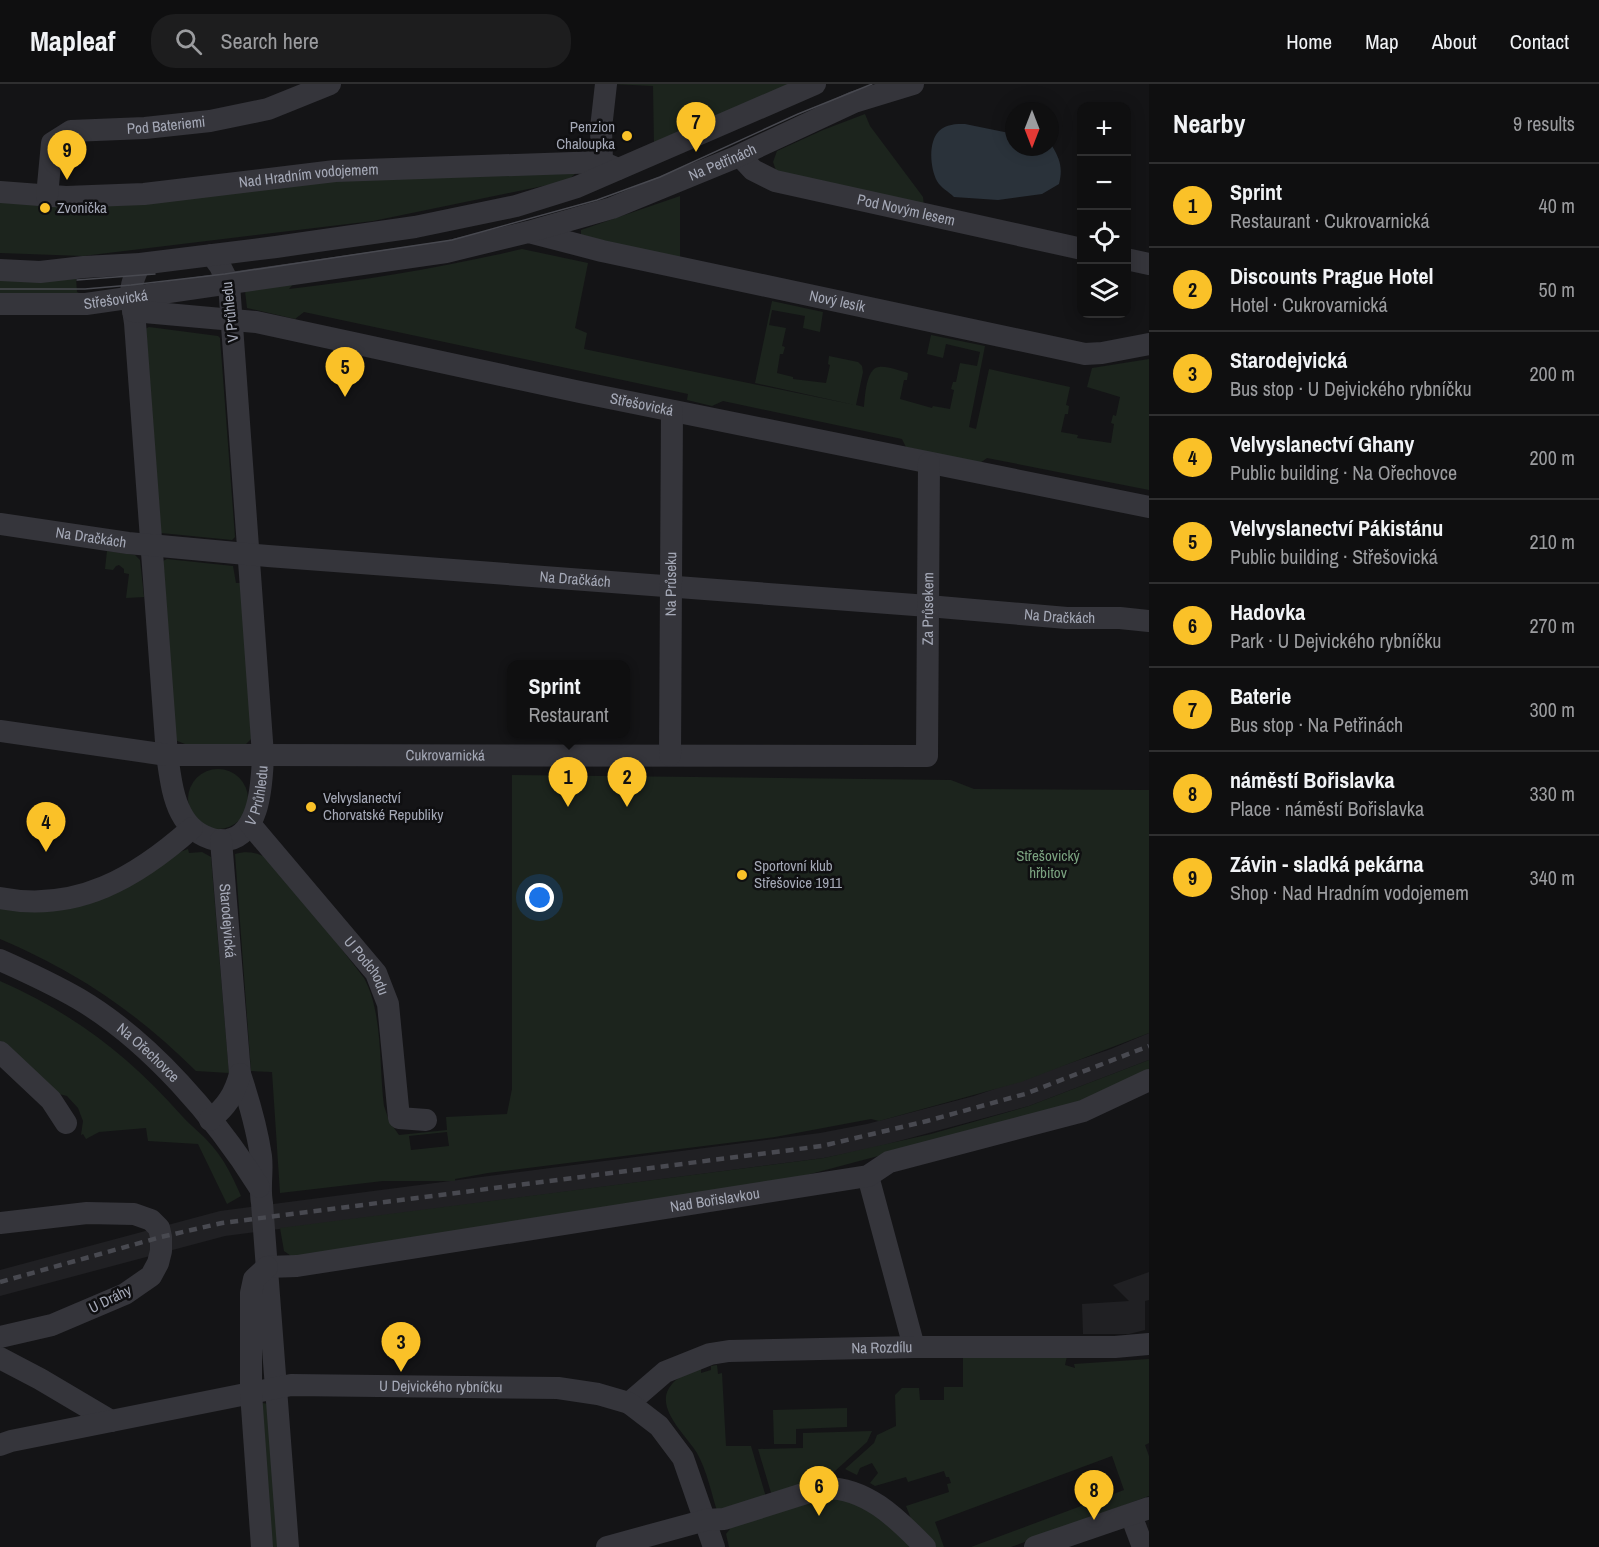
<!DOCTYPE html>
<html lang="en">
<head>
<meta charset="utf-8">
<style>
	body { margin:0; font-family:"Archivo Narrow",sans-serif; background:#1d1d1e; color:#f1f3f6 }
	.controls { position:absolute; right:18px; top:18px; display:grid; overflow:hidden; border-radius:12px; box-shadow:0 3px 15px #0003 }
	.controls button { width:54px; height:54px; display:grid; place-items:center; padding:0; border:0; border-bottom:2px solid #2f2f30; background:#0f0f10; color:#f1f3f6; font:30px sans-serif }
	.compass { position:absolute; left:1005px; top:18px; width:54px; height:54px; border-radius:50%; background:#0f0f10; box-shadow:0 3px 15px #0003; rotate:180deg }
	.you { position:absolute; left:540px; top:814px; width:21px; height:21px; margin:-15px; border:4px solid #fff; border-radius:50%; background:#1a73e8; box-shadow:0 0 0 9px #1a73e833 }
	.badge { display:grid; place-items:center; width:39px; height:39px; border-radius:50%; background:#fac128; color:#111; font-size:20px; font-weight:700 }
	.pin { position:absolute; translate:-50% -50px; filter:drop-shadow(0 2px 3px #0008) }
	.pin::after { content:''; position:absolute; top:32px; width:21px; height:18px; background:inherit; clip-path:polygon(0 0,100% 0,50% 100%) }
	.popup { position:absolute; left:507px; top:576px; width:123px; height:78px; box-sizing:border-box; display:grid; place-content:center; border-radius:12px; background:#0f0f10; filter:drop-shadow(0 2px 4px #0005); font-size:20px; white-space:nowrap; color:#9b9c9f }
	.popup b { font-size:22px; color:#f1f3f6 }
	.popup::after { content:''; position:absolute; left:50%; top:100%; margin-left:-12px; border:12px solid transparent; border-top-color:#0f0f10 }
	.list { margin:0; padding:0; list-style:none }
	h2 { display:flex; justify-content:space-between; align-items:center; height:78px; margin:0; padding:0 24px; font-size:26px }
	h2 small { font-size:20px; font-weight:400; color:#9b9c9f }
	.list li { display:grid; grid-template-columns:39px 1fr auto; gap:18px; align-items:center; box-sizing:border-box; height:84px; padding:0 24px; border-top:2px solid #2f2f30 }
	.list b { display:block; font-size:22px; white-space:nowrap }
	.list p { margin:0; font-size:20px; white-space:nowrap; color:#9b9c9f }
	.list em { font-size:20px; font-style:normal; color:#9b9c9f }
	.icon { flex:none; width:33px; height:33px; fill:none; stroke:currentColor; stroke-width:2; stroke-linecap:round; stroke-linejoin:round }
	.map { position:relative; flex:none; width:1149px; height:1463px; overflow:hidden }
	header { display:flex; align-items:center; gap:36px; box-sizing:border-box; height:84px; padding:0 30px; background:#0f0f10; border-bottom:2px solid #2f2f30 }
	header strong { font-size:28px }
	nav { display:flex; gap:33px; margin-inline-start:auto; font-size:21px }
	.search { width:420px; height:54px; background:#1d1d1e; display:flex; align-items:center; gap:15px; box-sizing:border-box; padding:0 21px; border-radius:24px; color:#9b9c9f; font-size:22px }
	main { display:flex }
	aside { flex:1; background:#0f0f10 }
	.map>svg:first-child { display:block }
	.built { fill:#202023 }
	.green { fill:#1c241d; fill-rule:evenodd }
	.water { fill:#2a323a }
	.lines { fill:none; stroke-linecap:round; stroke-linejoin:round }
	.minor { stroke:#35353b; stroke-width:22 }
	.tram { stroke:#484950; stroke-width:1.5 }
	.rail { stroke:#484950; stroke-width:4.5; stroke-dasharray:8 6; stroke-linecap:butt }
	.poi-dot { fill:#fac128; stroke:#0f0f11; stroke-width:2 }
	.labels { text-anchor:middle; stroke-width:5; stroke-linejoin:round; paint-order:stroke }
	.street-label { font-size:15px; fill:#a5a9b7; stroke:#0f0f11 }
	.poi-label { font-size:15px; fill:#a5a9b7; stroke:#0f0f11; text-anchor:start }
	.park-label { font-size:15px; fill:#7ba380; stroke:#0f0f11 }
</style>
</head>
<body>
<header>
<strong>Mapleaf</strong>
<div class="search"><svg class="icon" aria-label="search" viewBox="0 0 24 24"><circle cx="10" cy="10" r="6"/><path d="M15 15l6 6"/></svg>Search here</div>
<nav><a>Home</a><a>Map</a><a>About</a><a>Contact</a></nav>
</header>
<main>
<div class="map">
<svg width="1149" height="1463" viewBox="0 0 1149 1463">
	<rect width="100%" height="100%" fill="#141416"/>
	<g class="built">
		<polygon points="1149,949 1149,976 1029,1022 873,1064 824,1074 225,1152 0,1212 0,1186 220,1127 820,1049 867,1040 974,1012 1111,965"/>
		<polygon points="1149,1188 1149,1216 1145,1217 1145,1246 1129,1250 1083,1250 1082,1220 1129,1217 1113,1201"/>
	</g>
	<g class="green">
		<polygon points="611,0 800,0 654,63 653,2"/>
		<polygon points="865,30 870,42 923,113 924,123 778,92 773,78 777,67 823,46"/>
		<polygon points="576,89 567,97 373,137 83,172 0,169 0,114 342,96"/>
		<polygon points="680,112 680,175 581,155 581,146"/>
		<path d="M522 165 588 179 575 244 587 249 584 265 855 321 755 299 772 217 823 228 820 248 803 244 805 232 772 226 769 241 786 244 782 262 785 263 783 270H780L777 289 793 293V295L826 299 830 281 828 280 829 272 858 278 862 282 863 288 856 321 864 323C865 313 866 284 879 283 888 282 900 287 908 289L907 296H904L900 315 932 324 933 322 950 325 954 306 951 305 953 298H956L960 279 977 282 980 268 946 260 943 274 927 270 931 251 985 262 969 343 976 345 989 285 1070 303 1066 321 1069 322 1068 330H1065L1061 348 1078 351 1077 354 1111 359 1114 340 1111 339 1113 331 1116 332 1120 313 1087 303 1092 284 1149 275V406L987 374 980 379 906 363 902 355 723 317 712 322 687 316 688 310 304 228 295 235 247 224 245 207 294 199 289 205C367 196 445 183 522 165Z"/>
		<polygon points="0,193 76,194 77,208 79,209 0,210"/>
		<polygon points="149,243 218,252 220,254 235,453 232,456 161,449 145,245"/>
		<polygon points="107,467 135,471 140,476 144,513 126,514 129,490 124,489 124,485 119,481 116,482 113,486 105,485"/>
		<polygon points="167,475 233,482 236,499 242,499 252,654 246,660 185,660 175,656 163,477"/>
		<circle cx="218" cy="715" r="30"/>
		<path d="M512 691 951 696 974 705 1149 706V949L1021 998 879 1037 871 1035 775 1053 488 1089 455 1095V1097H383L280 1109 272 988 251 987 235 770C252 765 266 771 278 783L364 894C383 928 379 983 384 1022L389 1037 399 1051 447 1046 446 1033 507 1030 512 1005ZM447 1048 449 1062 411 1066 409 1052Z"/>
		<path d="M188 765 189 769 202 768 211 773 229 989 196 987C135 927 79 889 0 855V818L32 822Z"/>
		<path d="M0 897C74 930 128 971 182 1032 193 1044 207 1054 217 1068 227 1081 234 1096 241 1112L227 1120 198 1060 148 1057 146 1044 99 1048 86 1055 83 1050 81 1051 83 1037 78 1024 67 1012 55 1009 0 960Z"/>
		<polygon points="1149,976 1149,988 1079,1019 799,1093 294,1174 284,1167 280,1144 824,1074 931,1050 1029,1022"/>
		<polygon points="1067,1272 1065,1281 1075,1284 1074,1280 1149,1275 1149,1359 1145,1361 1149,1372 1149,1412 1011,1463 971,1463 1124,1406 1112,1372 935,1438 944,1463 931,1463 915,1445 906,1422 949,1408 947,1400 951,1399 949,1393 946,1393 944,1387 908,1398 906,1393 875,1402 870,1399 878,1389 872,1379 860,1384 857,1391 845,1385 874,1359 877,1351 896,1342 895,1311 902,1304 919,1304 920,1316 944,1316 944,1303 963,1303 963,1274"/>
		<path d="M717 1281 718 1290 722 1289 726 1362H751L766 1413 717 1427C711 1408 707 1387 697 1369 686 1351 652 1322 672 1300 678 1292 691 1288 701 1284V1289L711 1286V1282Z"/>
		<polygon points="262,1319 269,1320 280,1463 270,1463"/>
		<polygon points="847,1324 847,1343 796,1345 796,1360 774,1360 773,1326"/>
		<polygon points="872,1347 867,1358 824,1397 772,1412 758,1365 803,1364 803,1349"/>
		<polygon points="844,1409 920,1463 729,1463 726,1450 730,1445 728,1438"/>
	</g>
	<path class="water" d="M965 40 1014 50V63L1052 62C1060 75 1063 84 1059 100L1042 110 998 116 954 113C949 108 940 103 937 97 930 84 928 58 939 47 946 40 956 40 965 40Z"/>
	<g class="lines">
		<g class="minor">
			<path id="s1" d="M740 72 753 86 775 97 1082 165"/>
			<polyline points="602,78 601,44 606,0"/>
			<path id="s2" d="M0 108 66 113 144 110 335 87 602 78 618 85"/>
			<path id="s3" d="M47 112 52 59 71 47 145 44 210 37 268 25 330 0"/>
			<path id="s4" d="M529 148 602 167 1085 270 1102 269 1149 260"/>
			<polyline points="1126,175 1149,180"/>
			<path id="s5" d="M140 180C127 206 131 212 135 239L167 671C170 690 172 712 181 729 188 743 201 753 216 756 260 762 262 700 263 671L229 200 220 182 212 171"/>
			<polyline points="0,186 40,188 84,183 140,180 276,163 415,143 516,122 577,103 815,0"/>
			<path id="s6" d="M0 220H86L446 168 528 148 612 124 734 74 854 18 913 0"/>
			<path id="s7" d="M133 227 256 238 580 308 1149 423"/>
			<path id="s8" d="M0 440 128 459 268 472 928 522 1067 534H1120L1149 537"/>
			<path id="s9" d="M0 647 167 671 927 672 929 379"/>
			<path id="s10" d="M670 671 672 327"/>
			<path id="s11" d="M250 740 376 889 388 920 399 1034 426 1036"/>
			<path id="s12" d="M221 756 240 990C249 1017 257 1045 261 1072 263 1088 259 1103 262 1119L288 1463"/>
			<path d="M0 814C77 829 137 793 192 744"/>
			<path id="s13" d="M0 876C27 888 53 900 79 915 150 957 216 1034 259 1103"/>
			<polyline points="0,968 51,1016 66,1039"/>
			<path d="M210 1036C226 1023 235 1010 240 990"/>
			<polyline points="868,1092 914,1263"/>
			<polyline points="0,1139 87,1129 134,1130 151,1136 159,1144 161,1153 161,1167 158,1179 151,1192 125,1210 52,1241 0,1253"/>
			<path id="s14" d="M267 1183 297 1182 868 1092 889 1078 1083 1027 1149 996"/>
			<polyline points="0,1274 40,1295 111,1337"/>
			<path id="s15" d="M629 1319 665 1288 710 1270 729 1267 914 1263H1115L1149 1260"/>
			<path id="s16" d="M0 1361 11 1357 291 1301 558 1304 598 1310 629 1319 659 1342 683 1374 714 1463"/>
			<polyline points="1131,1431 1143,1463"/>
			<polyline points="262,1463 251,1309 251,1209 254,1195 267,1183"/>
			<path d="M607 1463 706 1436 724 1435 822 1404C865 1402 897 1434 925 1463"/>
			<polyline points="1035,1463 1149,1424"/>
		</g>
		<g class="tram">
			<polyline points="77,196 155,190"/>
			<polyline points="0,205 85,205 131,201 225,190 452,156 597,116 660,93 798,30 872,0"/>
		</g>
		<polyline class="rail" points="0,1198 161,1153 222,1139 822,1062 927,1037 1025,1010 1149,962"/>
	</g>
	<g class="poi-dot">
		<circle cx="627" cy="52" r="6"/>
		<circle cx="45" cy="124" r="6"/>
		<circle cx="311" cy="723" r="6"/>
		<circle cx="742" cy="791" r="6"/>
	</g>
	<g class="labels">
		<g class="street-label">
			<text dy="5" stroke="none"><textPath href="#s3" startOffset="171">Pod Bateriemi</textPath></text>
			<text dy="5" stroke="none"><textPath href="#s6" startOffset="741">Na Petřinách</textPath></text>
			<text dy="5" stroke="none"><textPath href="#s2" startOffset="310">Nad Hradním vodojemem</textPath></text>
			<text dy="5" stroke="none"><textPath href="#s1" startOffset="178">Pod Novým lesem</textPath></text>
			<text dy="5" stroke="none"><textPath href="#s6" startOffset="116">Střešovická</textPath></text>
			<text dy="5" stroke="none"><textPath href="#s4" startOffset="316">Nový lesík</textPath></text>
			<text transform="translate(230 228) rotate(-96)" y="5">V Průhledu</text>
			<text dy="5" stroke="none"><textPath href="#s7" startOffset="518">Střešovická</textPath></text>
			<text dy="5" stroke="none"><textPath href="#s8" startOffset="92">Na Dračkách</textPath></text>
			<text dy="5" stroke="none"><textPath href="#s8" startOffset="578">Na Dračkách</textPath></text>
			<text dy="5" stroke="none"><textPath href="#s10" startOffset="171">Na Průseku</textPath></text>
			<text dy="5" stroke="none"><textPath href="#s9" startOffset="1076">Za Průsekem</textPath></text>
			<text dy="5" stroke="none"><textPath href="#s8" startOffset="1064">Na Dračkách</textPath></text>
			<text dy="5" stroke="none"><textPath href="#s9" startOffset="447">Cukrovarnická</textPath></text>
			<text dy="5" stroke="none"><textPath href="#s5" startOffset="669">V Průhledu</textPath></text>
			<text dy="5" stroke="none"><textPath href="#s12" startOffset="81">Starodejvická</textPath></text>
			<text dy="5" stroke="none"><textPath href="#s11" startOffset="184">U Podchodu</textPath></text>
			<text dy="5" stroke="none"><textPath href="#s13" startOffset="176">Na Ořechovce</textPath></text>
			<text dy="5" stroke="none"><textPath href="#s14" startOffset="453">Nad Bořislavkou</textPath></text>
			<text transform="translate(110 1215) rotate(-26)" y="5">U Dráhy</text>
			<text dy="5" stroke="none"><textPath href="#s15" startOffset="268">Na Rozdílu</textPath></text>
			<text dy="5" stroke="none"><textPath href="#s16" startOffset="447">U Dejvického rybníčku</textPath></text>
		</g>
		<g class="poi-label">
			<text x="615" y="48" text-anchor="end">Penzion<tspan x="615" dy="17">Chaloupka</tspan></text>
			<text x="57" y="129">Zvonička</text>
			<text x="323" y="719">Velvyslanectví<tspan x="323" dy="17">Chorvatské Republiky</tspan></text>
			<text x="754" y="787">Sportovní klub<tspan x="754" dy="17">Střešovice 1911</tspan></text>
		</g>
		<g class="park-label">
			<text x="1048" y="777">Střešovický<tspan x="1048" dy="17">hřbitov</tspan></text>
		</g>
	</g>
</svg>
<div class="controls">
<button>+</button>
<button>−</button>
<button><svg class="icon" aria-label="locate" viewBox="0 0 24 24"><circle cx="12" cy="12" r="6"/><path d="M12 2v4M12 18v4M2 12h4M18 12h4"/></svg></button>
<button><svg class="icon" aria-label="layers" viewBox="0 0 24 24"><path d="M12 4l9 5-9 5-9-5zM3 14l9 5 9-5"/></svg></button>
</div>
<svg class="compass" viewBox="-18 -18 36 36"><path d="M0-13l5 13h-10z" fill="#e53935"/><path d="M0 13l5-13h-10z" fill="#9b9c9f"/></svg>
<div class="you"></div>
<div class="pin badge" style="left:568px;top:723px">1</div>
<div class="popup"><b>Sprint</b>Restaurant</div>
<div class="pin badge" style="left:627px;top:723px">2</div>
<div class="pin badge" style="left:401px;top:1288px">3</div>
<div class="pin badge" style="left:46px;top:768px">4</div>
<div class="pin badge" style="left:345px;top:313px">5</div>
<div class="pin badge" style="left:819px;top:1432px">6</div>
<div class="pin badge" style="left:696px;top:68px">7</div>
<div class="pin badge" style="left:1094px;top:1436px">8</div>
<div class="pin badge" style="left:67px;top:96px">9</div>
</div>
<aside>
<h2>Nearby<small>9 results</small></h2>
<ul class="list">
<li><span class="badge">1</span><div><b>Sprint</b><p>Restaurant · Cukrovarnická</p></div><em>40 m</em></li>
<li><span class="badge">2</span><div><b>Discounts Prague Hotel</b><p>Hotel · Cukrovarnická</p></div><em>50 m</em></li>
<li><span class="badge">3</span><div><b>Starodejvická</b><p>Bus stop · U Dejvického rybníčku</p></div><em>200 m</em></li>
<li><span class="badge">4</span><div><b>Velvyslanectví Ghany</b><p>Public building · Na Ořechovce</p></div><em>200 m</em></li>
<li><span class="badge">5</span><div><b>Velvyslanectví Pákistánu</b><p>Public building · Střešovická</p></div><em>210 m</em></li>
<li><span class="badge">6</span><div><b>Hadovka</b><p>Park · U Dejvického rybníčku</p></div><em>270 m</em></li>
<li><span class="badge">7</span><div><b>Baterie</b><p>Bus stop · Na Petřinách</p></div><em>300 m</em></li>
<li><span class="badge">8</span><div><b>náměstí Bořislavka</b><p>Place · náměstí Bořislavka</p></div><em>330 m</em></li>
<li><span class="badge">9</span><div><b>Závin - sladká pekárna</b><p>Shop · Nad Hradním vodojemem</p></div><em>340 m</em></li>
</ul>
</aside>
</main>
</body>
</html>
